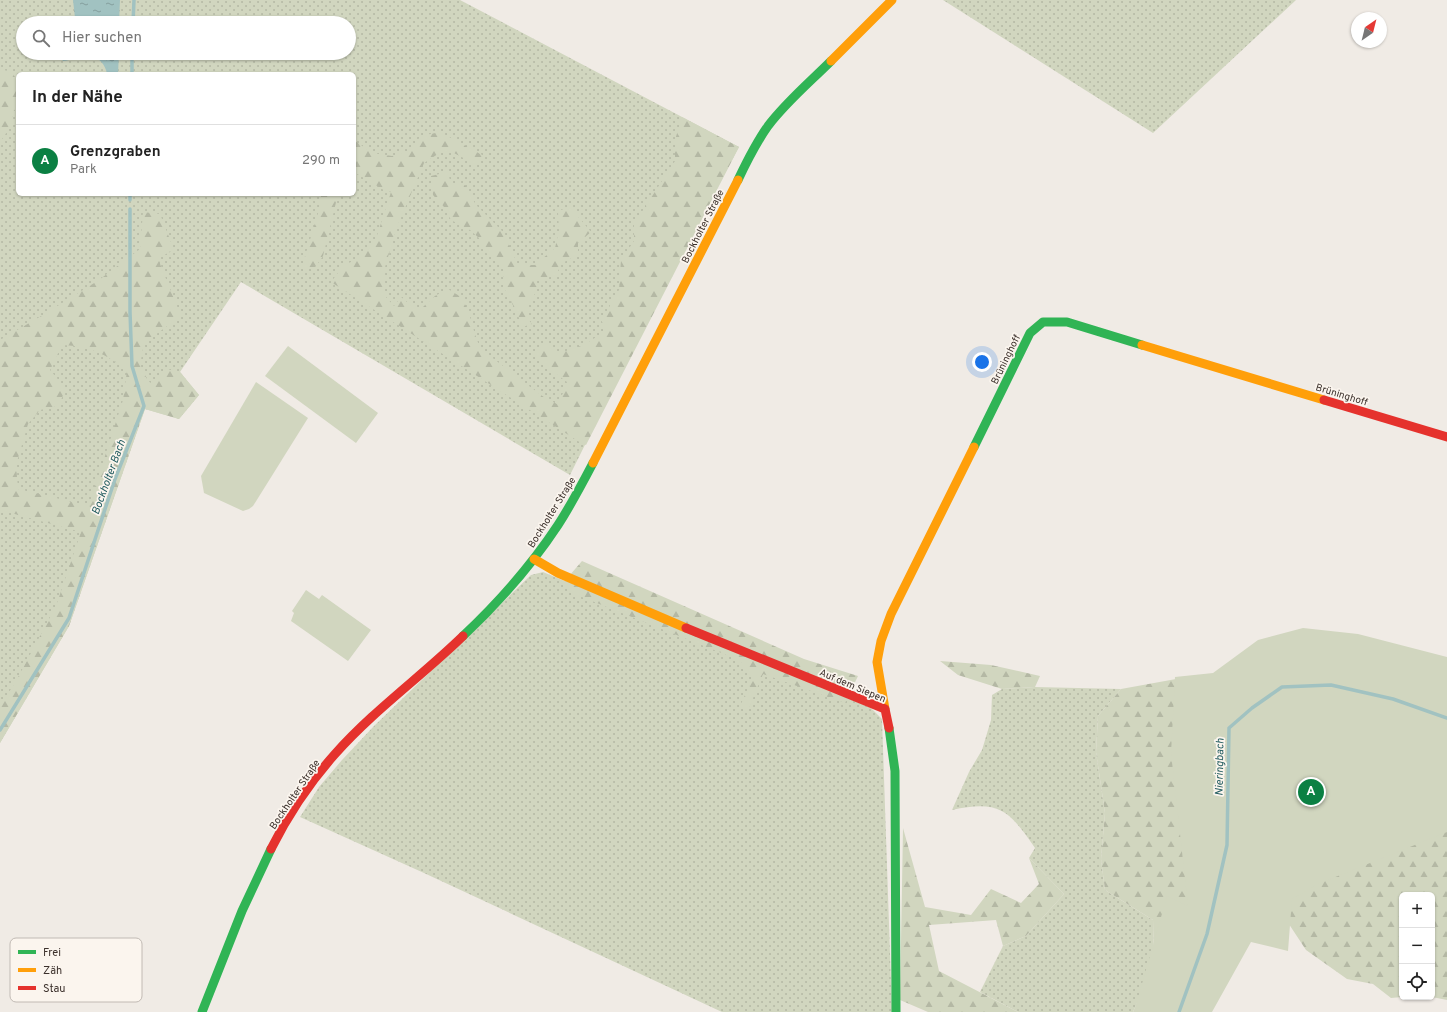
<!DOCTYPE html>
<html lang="de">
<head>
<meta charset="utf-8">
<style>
	body { margin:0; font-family:Overpass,sans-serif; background:#f2f2f2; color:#222 }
	.controls { position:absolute; right:12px; bottom:12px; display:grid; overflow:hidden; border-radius:6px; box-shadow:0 1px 3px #0004 }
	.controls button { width:36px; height:36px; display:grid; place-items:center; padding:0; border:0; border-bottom:1px solid #e0e0e0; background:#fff; color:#222; font:20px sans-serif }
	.compass { position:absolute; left:1351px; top:12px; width:36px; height:36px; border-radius:50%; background:#fff; box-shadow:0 1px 3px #0004; rotate:35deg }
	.you { position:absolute; left:982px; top:362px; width:14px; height:14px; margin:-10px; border:3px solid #fff; border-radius:50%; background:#1a73e8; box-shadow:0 0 0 6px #1a73e833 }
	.badge { display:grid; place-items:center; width:26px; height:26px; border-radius:50%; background:#0b8043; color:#fff; font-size:13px; font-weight:700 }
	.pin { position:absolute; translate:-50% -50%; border:2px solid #fff; box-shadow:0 1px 4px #0006 }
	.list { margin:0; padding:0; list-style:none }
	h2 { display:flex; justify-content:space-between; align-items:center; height:52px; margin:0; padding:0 16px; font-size:17px }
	h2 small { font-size:13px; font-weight:400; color:#767676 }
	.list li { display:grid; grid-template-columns:26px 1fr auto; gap:12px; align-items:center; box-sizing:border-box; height:72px; padding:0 16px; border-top:1px solid #e0e0e0 }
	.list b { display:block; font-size:15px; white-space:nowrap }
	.list p { margin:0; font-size:13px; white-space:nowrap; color:#767676 }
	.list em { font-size:13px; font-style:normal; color:#767676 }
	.icon { flex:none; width:22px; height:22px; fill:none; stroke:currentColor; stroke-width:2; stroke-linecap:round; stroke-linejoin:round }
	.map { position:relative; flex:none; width:1447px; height:1012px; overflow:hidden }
	.search { position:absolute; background:#fff; box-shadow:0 1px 3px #0004; left:16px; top:16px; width:340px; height:44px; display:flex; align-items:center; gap:10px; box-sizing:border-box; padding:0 14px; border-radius:22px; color:#767676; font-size:15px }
	.panel { position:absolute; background:#fff; box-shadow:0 1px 3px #0004; left:16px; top:72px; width:340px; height:124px; border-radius:6px }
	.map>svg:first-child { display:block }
	.grass { fill:url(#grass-dots); fill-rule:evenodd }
	.forest { fill:url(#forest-firs); fill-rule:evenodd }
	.park { fill:#d1d6bf }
	.water { fill:url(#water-ripples) }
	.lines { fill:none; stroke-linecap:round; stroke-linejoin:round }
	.stream { stroke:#a1c2c1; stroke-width:3.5 }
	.fast { stroke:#30b455; stroke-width:9 }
	.slow { stroke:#ff9f0a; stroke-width:9 }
	.jam { stroke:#e5322d; stroke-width:9 }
	.labels { text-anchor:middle; stroke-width:3.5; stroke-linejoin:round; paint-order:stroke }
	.street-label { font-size:10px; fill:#3b302b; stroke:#fbf5ee }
	.water-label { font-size:11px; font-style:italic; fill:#1f5a5e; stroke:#fbf5ee }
	.key { fill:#fbf5ee; stroke:#c1bab4; stroke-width:1 }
	.key-label { font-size:11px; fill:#3b302b }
</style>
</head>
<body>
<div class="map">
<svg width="1447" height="1012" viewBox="0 0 1447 1012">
	<defs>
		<pattern id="grass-dots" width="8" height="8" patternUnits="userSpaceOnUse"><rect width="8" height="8" fill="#d1d6bf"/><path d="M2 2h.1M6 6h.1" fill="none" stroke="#b4b8a4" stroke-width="1.8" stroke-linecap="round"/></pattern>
		<pattern id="forest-firs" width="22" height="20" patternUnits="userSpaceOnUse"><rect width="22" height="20" fill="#d1d6bf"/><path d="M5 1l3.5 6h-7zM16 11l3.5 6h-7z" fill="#b4b8a4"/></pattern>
		<pattern id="water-ripples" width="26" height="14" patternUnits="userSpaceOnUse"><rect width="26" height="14" fill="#a1c2c1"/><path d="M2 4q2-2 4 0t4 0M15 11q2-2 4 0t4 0" fill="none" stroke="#849e9d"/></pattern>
	</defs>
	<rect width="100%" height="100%" fill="#f0ebe5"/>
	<g class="grass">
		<path d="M0 0H460L739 147 664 286 570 475 241 282 180 372 199 395 179 419 145 409 69 626 0 743ZM23 23H349V53H23ZM18 74H354V194H18Z"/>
		<polygon points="943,0 1296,0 1153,133"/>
		<polygon points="543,572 871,708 882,719 892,1012 722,1012 424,873 300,817 319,787 342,760 374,726 531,575"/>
		<path d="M1035 687 1121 689 1098 716 1096 752 1105 813 1101 859 1105 890 1153 920 1154 965 1133 1012H1018L980 992 1003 946 1026 936 1064 894 1029 858 1035 848C1009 810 999 800 952 810L969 772 982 750 991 720 992 695 1002 689Z"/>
	</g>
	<g class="forest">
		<polygon points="0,70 11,71 17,80 18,109 14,110 11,126 0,142"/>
		<path d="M682 117 739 147 586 445 581 443 331 282 344 265 360 258 375 242 391 192H387L354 172V140L372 153 392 156 408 151 421 136 440 132 484 156 475 164 452 152H441L424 163 397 227 385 267V296L394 306 401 297 413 307H423L435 296 448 289C452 292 458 294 461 298 472 312 472 334 482 350L545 398 557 404 563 393 567 382 536 359 535 350 541 345 546 343C560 364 591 340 606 331L600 317 607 315 611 302 619 290 621 260 634 241V224L675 161V140Z"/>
		<polygon points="448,172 451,185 465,185 476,205 503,232 518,265 535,265 555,248 559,231 558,211 570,207 591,232 578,243 578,255 562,263 556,275 537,281 537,291 528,303 528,319 532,324 522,327 518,315 503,286 503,267 484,251 479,238 470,230 451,220 444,207 433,195 431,176"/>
		<polygon points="321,194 338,194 323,256 313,270 302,266 320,207"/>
		<path d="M143 212 160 214 174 250 160 257V264L181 316 144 343 140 365 148 381 151 383 166 369 180 372 199 395 179 419 145 409 69 626 0 743V706L16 681 56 606 81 532 0 510V340L43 315 99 280 140 249ZM62 345C89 346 107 354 127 371L123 400 89 506 18 489 16 465 28 424 40 410 58 406 66 389 50 370Z"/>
		<polygon points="582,561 804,659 858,676 845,703 763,674 748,710 741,704 753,677 739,660 577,595 563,583"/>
		<polygon points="940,661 991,665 1040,676 1035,687 1002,689 958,675"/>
		<polygon points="1198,675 1268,677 1447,746 1447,1000 1432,997 1432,895 1402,895 1402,997 1391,998 1373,984 1347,979 1306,950 1279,909 1179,1012 1133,1012 1154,965 1153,920 1105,890 1101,859 1105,813 1096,752 1098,716 1121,689"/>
		<polygon points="903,828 925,907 971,915 991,889 1021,903 1039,884 1029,858 1064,894 1026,936 1003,946 996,920 929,925 939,971 1018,1012 928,1012 900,1000"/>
	</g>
	<g class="park">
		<polygon points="288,346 378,413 356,443 265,376"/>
		<polygon points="256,382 308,418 253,506 249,509 243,511 204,493 201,476"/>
		<polygon points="306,590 319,599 322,595 371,630 348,661 291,621 294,613 292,611"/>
		<polygon points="1303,628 1358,634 1447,657 1447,832 1318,884 1292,899 1288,951 1251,942 1212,1012 1134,1012 1167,896 1188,906 1171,753 1175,677 1213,673 1258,640"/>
	</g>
	<g class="water">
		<polygon points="73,0 120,0 119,23 74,23 75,18"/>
		<path d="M58 53H119L118 74H107C106 65 98 56 88 55 82 55 70 61 63 61Z"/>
	</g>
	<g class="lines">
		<g class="stream">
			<polyline points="133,23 134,0"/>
			<polyline points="132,74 132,53"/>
			<polyline points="130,200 130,194"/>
			<polyline points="0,730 69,618 115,479 144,406 132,366 130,312 130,209"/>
			<polyline points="1179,1012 1207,934 1227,845 1229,728 1252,708 1282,687 1331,685 1393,699 1447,718"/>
		</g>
		<g class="fast">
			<path d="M738 180C747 161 756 143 768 126 786 102 810 82 831 61"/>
			<polyline points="974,447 1030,333 1043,322 1067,322 1142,345"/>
			<path d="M463 636C499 602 531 566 558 525 571 505 582 484 593 463"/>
			<polyline points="889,728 895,771 896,1012"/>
			<polyline points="202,1012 242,911 271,849"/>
		</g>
		<g class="slow">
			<polyline points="831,61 892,0"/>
			<polyline points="1142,345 1324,400"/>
			<polyline points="593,463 738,180"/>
			<polyline points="534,559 558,573 686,628"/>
			<polyline points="885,709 877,662 881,641 891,614 974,447"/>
		</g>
		<g class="jam">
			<polyline points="1324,400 1447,437"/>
			<polyline points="686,628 885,709 889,728"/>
			<path d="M271 849C288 815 310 782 335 754 374 710 422 676 463 636"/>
		</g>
	</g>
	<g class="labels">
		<g class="street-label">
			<text transform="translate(702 226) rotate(-63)" y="4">Bockholter Straße</text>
			<text transform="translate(1005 359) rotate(-64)" y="4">Brüninghoff</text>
			<text transform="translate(1342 394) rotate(17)" y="4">Brüninghoff</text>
			<text transform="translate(551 512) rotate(-58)" y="4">Bockholter Straße</text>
			<text transform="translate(853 685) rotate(23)" y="4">Auf dem Siepen</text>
			<text transform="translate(294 794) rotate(-56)" y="4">Bockholter Straße</text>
		</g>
		<g class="water-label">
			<text transform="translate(108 477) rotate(-70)" y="4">Bockholter Bach</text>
			<text transform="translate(1219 767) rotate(-89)" y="4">Nieringbach</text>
		</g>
	</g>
	<rect x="10" y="938" width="132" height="64" rx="6" class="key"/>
	<rect x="18" y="950" width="18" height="4" fill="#30b455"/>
	<rect x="18" y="968" width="18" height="4" fill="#ff9f0a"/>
	<rect x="18" y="986" width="18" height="4" fill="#e5322d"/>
	<g class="key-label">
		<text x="43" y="956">Frei</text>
		<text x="43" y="974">Zäh</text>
		<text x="43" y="992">Stau</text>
	</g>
</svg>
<div class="controls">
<button>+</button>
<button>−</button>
<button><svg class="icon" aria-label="locate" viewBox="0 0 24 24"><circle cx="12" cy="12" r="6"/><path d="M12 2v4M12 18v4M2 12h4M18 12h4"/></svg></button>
</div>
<svg class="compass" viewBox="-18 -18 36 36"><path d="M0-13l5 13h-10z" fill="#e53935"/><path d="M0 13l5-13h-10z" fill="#767676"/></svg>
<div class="you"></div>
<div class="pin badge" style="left:1311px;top:792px">A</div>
<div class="search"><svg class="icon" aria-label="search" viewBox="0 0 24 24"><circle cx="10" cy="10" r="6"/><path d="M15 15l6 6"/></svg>Hier suchen</div>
<section class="panel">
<h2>In der Nähe<small></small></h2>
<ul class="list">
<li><span class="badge">A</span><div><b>Grenzgraben</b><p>Park</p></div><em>290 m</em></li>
</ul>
</section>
</div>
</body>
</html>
